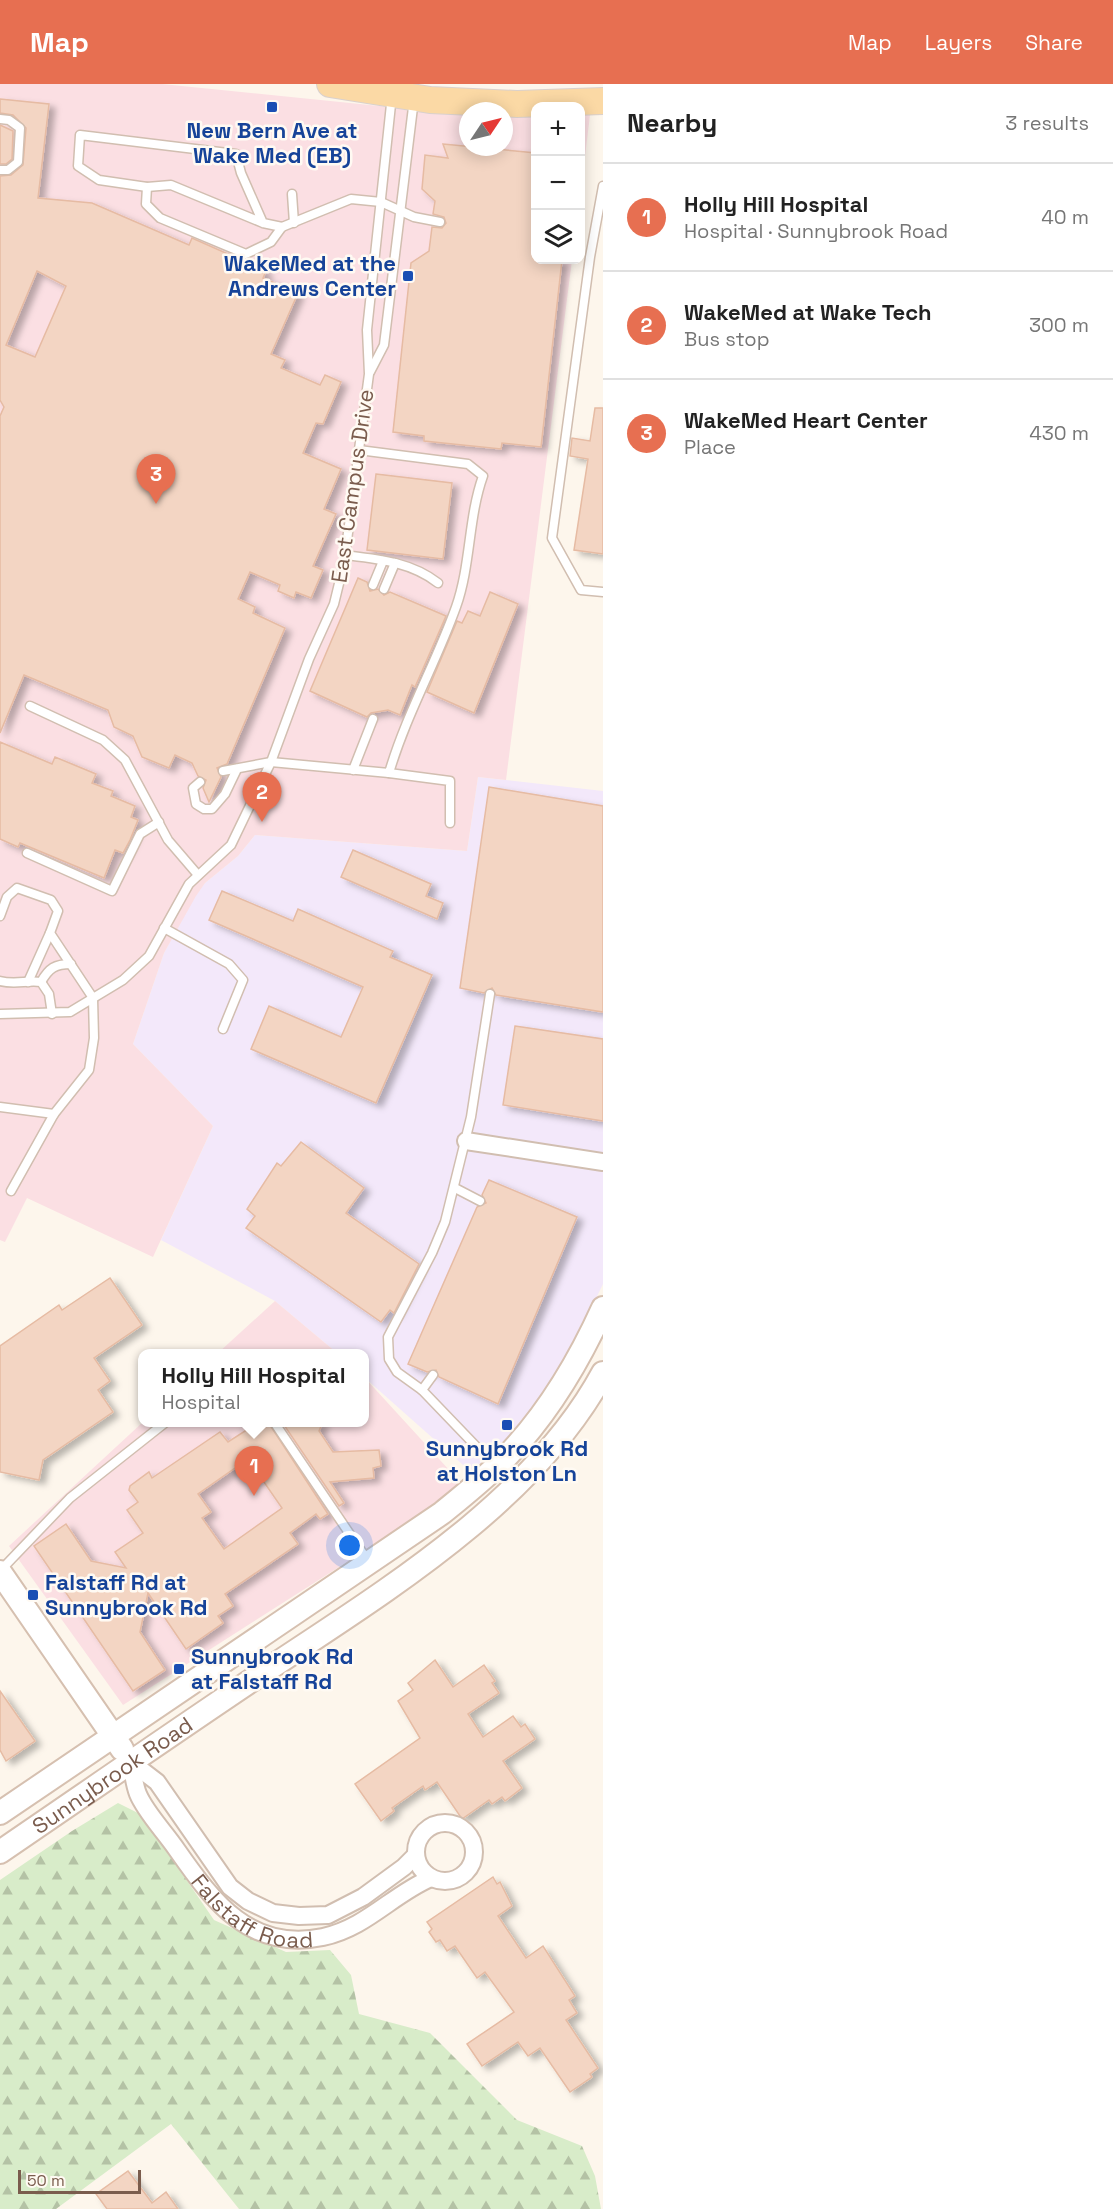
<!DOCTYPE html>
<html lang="en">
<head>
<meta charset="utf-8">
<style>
	body { margin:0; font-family:"Space Grotesk",sans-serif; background:#f6f6f6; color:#222 }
	.controls { position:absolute; right:18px; top:18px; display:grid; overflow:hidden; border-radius:12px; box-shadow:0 3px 15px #0003 }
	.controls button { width:54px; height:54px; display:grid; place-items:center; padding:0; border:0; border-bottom:2px solid #e0e0e0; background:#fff; color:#222; font:30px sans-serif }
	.compass { position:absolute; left:459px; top:18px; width:54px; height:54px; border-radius:50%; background:#fff; box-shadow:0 3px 15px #0003; rotate:55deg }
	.scale { position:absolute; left:18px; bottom:15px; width:123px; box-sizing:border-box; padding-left:6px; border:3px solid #7a5c4d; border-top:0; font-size:16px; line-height:21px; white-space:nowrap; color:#7a5c4d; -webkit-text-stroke:4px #fffaf3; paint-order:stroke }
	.you { position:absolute; left:350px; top:1462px; width:21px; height:21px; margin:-15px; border:4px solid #fff; border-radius:50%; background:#1a73e8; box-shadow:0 0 0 9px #1a73e833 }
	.badge { display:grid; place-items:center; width:39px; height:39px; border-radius:50%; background:#e76f51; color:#fff; font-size:20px; font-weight:700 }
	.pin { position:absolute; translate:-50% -50px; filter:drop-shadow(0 2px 3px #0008) }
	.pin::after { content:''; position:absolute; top:32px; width:21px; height:18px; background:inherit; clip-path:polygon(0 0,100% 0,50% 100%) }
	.popup { position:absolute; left:138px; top:1265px; width:231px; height:78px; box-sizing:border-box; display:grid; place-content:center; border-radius:12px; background:#fff; filter:drop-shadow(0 2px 4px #0005); font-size:20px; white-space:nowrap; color:#767676 }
	.popup b { font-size:22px; color:#222 }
	.popup::after { content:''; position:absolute; left:50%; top:100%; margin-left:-12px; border:12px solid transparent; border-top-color:#fff }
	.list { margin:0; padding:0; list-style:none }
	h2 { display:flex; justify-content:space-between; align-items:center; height:78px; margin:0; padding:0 24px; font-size:26px }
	h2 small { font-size:20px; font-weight:400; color:#767676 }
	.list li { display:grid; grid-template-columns:39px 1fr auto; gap:18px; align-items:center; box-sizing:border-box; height:108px; padding:0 24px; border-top:2px solid #e0e0e0 }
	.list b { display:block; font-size:22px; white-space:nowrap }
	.list p { margin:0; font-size:20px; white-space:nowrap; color:#767676 }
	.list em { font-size:20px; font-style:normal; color:#767676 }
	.icon { flex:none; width:33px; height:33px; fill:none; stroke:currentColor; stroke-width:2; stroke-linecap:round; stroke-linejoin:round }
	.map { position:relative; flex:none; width:603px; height:2125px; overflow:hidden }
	header { display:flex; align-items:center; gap:36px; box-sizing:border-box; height:84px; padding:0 30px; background:#e76f51; color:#fff }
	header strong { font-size:28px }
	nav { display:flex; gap:33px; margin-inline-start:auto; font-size:21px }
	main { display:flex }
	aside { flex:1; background:#fff }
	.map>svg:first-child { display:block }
	.education { fill:#f3e8fa }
	.medical { fill:#fbdfe3 }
	.forest { fill:url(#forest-firs) }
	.building { fill:#f3d5c3; stroke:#e6bba3; stroke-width:1.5; fill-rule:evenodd; filter:url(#shadow) }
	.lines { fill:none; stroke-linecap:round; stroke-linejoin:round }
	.lane-casing { stroke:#d1beb0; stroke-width:11 }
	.street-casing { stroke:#d1beb0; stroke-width:20 }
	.secondary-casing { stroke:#d6c0b0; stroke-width:26 }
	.primary-casing { stroke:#dad1cd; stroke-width:28 }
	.lane { stroke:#fff; stroke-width:8 }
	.street { stroke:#fff; stroke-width:16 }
	.secondary { stroke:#fff; stroke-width:22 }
	.primary { stroke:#fbd9a5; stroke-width:26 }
	.transit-dot { fill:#1a4fb4; stroke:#fffaf3; stroke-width:2 }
	.labels { text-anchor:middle; stroke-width:5; stroke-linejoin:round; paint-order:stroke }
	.transit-label { font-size:22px; font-weight:bold; fill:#164399; stroke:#fffaf3 }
	.street-label { font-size:22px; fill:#7a5c4d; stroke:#fffaf3 }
</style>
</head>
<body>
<header>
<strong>Map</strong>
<nav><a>Map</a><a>Layers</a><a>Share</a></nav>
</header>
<main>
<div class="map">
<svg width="603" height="2125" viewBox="0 0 603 2125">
	<defs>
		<pattern id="forest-firs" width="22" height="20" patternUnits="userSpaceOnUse" patternTransform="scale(1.5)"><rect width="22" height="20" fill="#d8ecc9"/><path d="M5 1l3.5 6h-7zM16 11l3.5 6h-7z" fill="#b4c2a5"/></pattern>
		<filter id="shadow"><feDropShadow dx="6" dy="4" stdDeviation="3" flood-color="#0004"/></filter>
	</defs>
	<rect width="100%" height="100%" fill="#fdf6ec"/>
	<polygon class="education" points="478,693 603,707 603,1200 559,1290 506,1355 471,1388 365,1294 365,1270 337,1269 275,1217 161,1156 213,1042 133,960 164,869 195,812 205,799 238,772 255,751 467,767"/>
	<g class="medical">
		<polygon points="0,0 162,0 468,31 468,63 504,63 504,32 535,33 536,176 572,176 506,696 478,693 467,767 255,751 238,772 205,799 196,812 164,869 133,960 213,1042 153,1173 27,1114 5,1158 0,1156"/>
		<polygon points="581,31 590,31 581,106 580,31"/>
		<polygon points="275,1217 337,1269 218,1269"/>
		<polygon points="365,1294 461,1399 430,1425 123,1621 9,1462 143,1338 365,1338"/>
	</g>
	<polygon class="forest" points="118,1719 142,1731 214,1836 286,1868 330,1866 351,1891 359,1930 430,1949 517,2036 582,2062 595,2092 601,2125 239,2125 171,2040 56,2125 0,2125 0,1796 72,1747"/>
	<g class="building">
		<path d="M0 15 49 20 38 114 92 119 189 161 192 154 266 187 263 194 298 209 271 270 285 276 281 284 320 301 325 291 341 298 323 340 316 339 303 369 341 385 324 425 336 430 313 482 323 486 311 514 296 508 294 514 278 507 280 501 250 488 238 515 255 523 253 529 285 544 227 680 217 684 221 693 209 718 203 704 206 696 198 692 192 679 175 671 169 684 142 673 133 652 114 643 108 626 24 591 0 649V332L4 323 0 316V92L11 91 23 81 26 44 13 31 0 29ZM37 187 66 202 35 273 6 261Z"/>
		<polygon points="0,41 13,47 12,75 6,80 0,80"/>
		<polygon points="443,60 536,69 536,176 562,176 541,363 502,359 501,365 424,357 424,352 393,348 411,179 429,167 432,143 442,144 446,139 444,133 433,130 435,117 422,105 425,71 448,74"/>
		<polygon points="595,324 603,324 603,470 574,466 588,375 570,372 572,354 590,357"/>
		<polygon points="376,390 452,399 443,475 367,466"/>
		<polygon points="358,494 367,498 370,507 378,505 384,511 390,508 446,532 415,603 412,601 400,631 388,626 371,629 367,633 310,607"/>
		<polygon points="490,508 518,520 474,629 427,608 457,537 462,539 468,527 480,532"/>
		<polygon points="0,658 52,680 55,673 96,690 92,699 113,707 111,712 135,722 131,733 138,736 130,756 123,769 115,766 104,794 20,759 18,763 0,755"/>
		<polygon points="489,703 603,722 603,928 496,911 492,904 484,909 460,904"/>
		<polygon points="353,766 431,800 426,812 443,819 437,835 341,793"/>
		<polygon points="222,807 293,837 298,825 393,867 390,873 432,891 376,1019 251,965 269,922 341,953 363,903 209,836"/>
		<polygon points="515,942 603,955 603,1037 503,1021"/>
		<polygon points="301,1058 364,1104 346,1129 419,1180 394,1229 390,1226 381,1238 246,1144 255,1132 247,1125 277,1079 281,1082"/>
		<polygon points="489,1096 577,1133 498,1320 439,1293 436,1286 427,1288 408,1280 477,1123 486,1119 482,1111"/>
		<polygon points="110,1194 142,1241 94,1274 110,1297 98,1306 113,1328 43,1376 39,1396 0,1388 0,1262 59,1221 62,1226"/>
		<path d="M259 1338H268L328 1430 320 1435 316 1430 290 1449 298 1460 225 1510 233 1522 218 1532 223 1539 186 1565 148 1509 140 1548 165 1586 133 1607 34 1462 66 1440 91 1477 126 1484 115 1468 143 1449 127 1426 138 1418 129 1406 130 1402 149 1388 152 1394 220 1348 228 1358ZM248 1375 282 1424 224 1465 202 1434 211 1428 198 1410Z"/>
		<polygon points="282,1338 323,1338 319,1347 333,1368 379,1366 381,1382 373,1384 374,1394 330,1398 344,1419 339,1422"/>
		<polygon points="435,1576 453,1603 484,1581 495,1597 492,1599 499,1609 468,1630 483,1653 513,1632 521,1643 525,1640 535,1655 503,1677 522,1704 505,1717 502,1713 492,1720 489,1716 462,1735 437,1698 425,1706 423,1702 392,1724 394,1727 381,1737 355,1700 420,1654 398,1617 413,1606 408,1599"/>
		<polygon points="0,1607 35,1657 6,1677 0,1666"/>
		<polygon points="493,1793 497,1800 500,1798 512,1822 498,1832 526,1874 543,1862 575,1912 569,1916 577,1929 566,1936 598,1984 590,1990 592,1993 570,2008 540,1964 528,1972 518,1958 482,1982 467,1960 514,1928 485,1888 477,1894 455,1862 447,1867 440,1856 436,1858 429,1848 432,1845 427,1838"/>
		<polygon points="128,2087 152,2119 166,2108 178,2125 107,2125 96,2110"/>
	</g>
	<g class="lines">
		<g class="lane-casing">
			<g id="lane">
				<polyline points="0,35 9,36 20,44 18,78 8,86 0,86"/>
				<polyline points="603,102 590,173 552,454 581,506 603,508"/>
				<polyline points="147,103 146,120 160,134 246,170 271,158 282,143 351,115 381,118 414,133 440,138"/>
				<polyline points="292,110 294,139"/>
				<polyline points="263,139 241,89 236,70 80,51 78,82 99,96 147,103 171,101 263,139 282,143"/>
				<polyline points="370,288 384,261 414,15"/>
				<path d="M345 471C378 475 411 478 438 499"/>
				<polyline points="373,501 383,477"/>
				<polyline points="384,505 395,479"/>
				<polyline points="30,622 103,656 125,676 168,756 198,791"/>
				<polyline points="353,686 373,635"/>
				<path d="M223 687 271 678 389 689C406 631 436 579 456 523 471 481 468 434 483 392L468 380 359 366"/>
				<polyline points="389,689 450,697 450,739"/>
				<polyline points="200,698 193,704 196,720 204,725 212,725 225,710 237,685"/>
				<polyline points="27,769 112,807 140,750 159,738"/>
				<polyline points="0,832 7,813 17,804 51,816 58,827 50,849 93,914 94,954 89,986 54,1030 11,1107"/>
				<polyline points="164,844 229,880 243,896 223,945"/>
				<path d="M0 897C15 901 27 896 41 898L49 910 52 930"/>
				<polyline points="28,898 50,849"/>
				<path d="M41 898C49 884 55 880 71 880"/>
				<polyline points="490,910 471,1033 445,1138 432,1169 388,1253 389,1275 397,1288 422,1306 495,1382"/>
				<polyline points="0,930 70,928 123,896 149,872 189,800 231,761 271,678 309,575 334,520 344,479 369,290 367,246 392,11"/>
				<polyline points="0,1023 54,1030"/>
				<polyline points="455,1104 480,1117"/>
				<polyline points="422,1306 433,1291"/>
				<polyline points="274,1338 368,1477"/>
				<polyline points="0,1487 70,1414 166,1338"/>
			</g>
		</g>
		<g class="street-casing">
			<g id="street">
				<polyline points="466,1057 603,1078"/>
				<path id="s1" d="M131 1678C133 1688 134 1700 138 1710 146 1729 165 1748 177 1766 214 1819 251 1868 323 1853 366 1844 393 1810 431 1794"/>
				<polyline points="131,1678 157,1698 230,1803 248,1817 273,1829 299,1832 328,1831 363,1813 404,1783 416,1771"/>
				<circle cx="445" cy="1768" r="29"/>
			</g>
		</g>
		<g class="secondary-casing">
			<g id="secondary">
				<polyline points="0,1488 122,1665"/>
				<path d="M0 1729 442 1429C464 1411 488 1392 508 1371 548 1329 579 1277 603 1224"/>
				<path id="s2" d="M0 1768C85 1710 170 1651 255 1594 377 1512 532 1421 603 1289"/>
			</g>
		</g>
		<g class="primary-casing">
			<polyline id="primary" points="330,0 430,16 517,20 603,17"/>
		</g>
		<use href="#lane" class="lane"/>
		<use href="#street" class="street"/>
		<use href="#secondary" class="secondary"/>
		<use href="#primary" class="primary"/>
	</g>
	<g class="transit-dot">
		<rect x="266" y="17" width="12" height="12" rx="3"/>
		<rect x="402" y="186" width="12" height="12" rx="3"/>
		<rect x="501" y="1335" width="12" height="12" rx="3"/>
		<rect x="27" y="1505" width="12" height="12" rx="3"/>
		<rect x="173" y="1579" width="12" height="12" rx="3"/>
	</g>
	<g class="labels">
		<g class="transit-label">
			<text x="272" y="54">New Bern Ave at<tspan x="272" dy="25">Wake Med (EB)</tspan></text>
			<text x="396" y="187" text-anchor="end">WakeMed at the<tspan x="396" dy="25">Andrews Center</tspan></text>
			<text x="507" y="1372">Sunnybrook Rd<tspan x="507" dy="25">at Holston Ln</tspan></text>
			<text x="45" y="1506" text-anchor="start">Falstaff Rd at<tspan x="45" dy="25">Sunnybrook Rd</tspan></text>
			<text x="191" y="1580" text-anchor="start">Sunnybrook Rd<tspan x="191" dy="25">at Falstaff Rd</tspan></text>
		</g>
		<g class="street-label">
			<text transform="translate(352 402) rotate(-82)" y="8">East Campus Drive</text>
			<text dy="8" stroke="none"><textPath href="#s2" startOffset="136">Sunnybrook Road</textPath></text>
			<text dy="8" stroke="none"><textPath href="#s1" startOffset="204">Falstaff Road</textPath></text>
		</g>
	</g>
</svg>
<div class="controls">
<button>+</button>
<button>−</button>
<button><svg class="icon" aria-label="layers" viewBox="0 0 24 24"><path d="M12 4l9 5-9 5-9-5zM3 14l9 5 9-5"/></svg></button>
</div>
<svg class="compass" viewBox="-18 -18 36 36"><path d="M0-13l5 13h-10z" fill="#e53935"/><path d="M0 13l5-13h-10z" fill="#767676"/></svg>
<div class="scale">50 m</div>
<div class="you"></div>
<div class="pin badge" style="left:254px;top:1412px">1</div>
<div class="popup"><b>Holly Hill Hospital</b>Hospital</div>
<div class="pin badge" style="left:262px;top:738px">2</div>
<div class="pin badge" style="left:156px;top:420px">3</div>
</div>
<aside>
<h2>Nearby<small>3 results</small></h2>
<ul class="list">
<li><span class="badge">1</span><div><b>Holly Hill Hospital</b><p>Hospital · Sunnybrook Road</p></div><em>40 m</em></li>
<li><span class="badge">2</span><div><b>WakeMed at Wake Tech</b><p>Bus stop</p></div><em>300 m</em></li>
<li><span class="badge">3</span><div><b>WakeMed Heart Center</b><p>Place</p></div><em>430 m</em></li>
</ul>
</aside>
</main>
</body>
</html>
